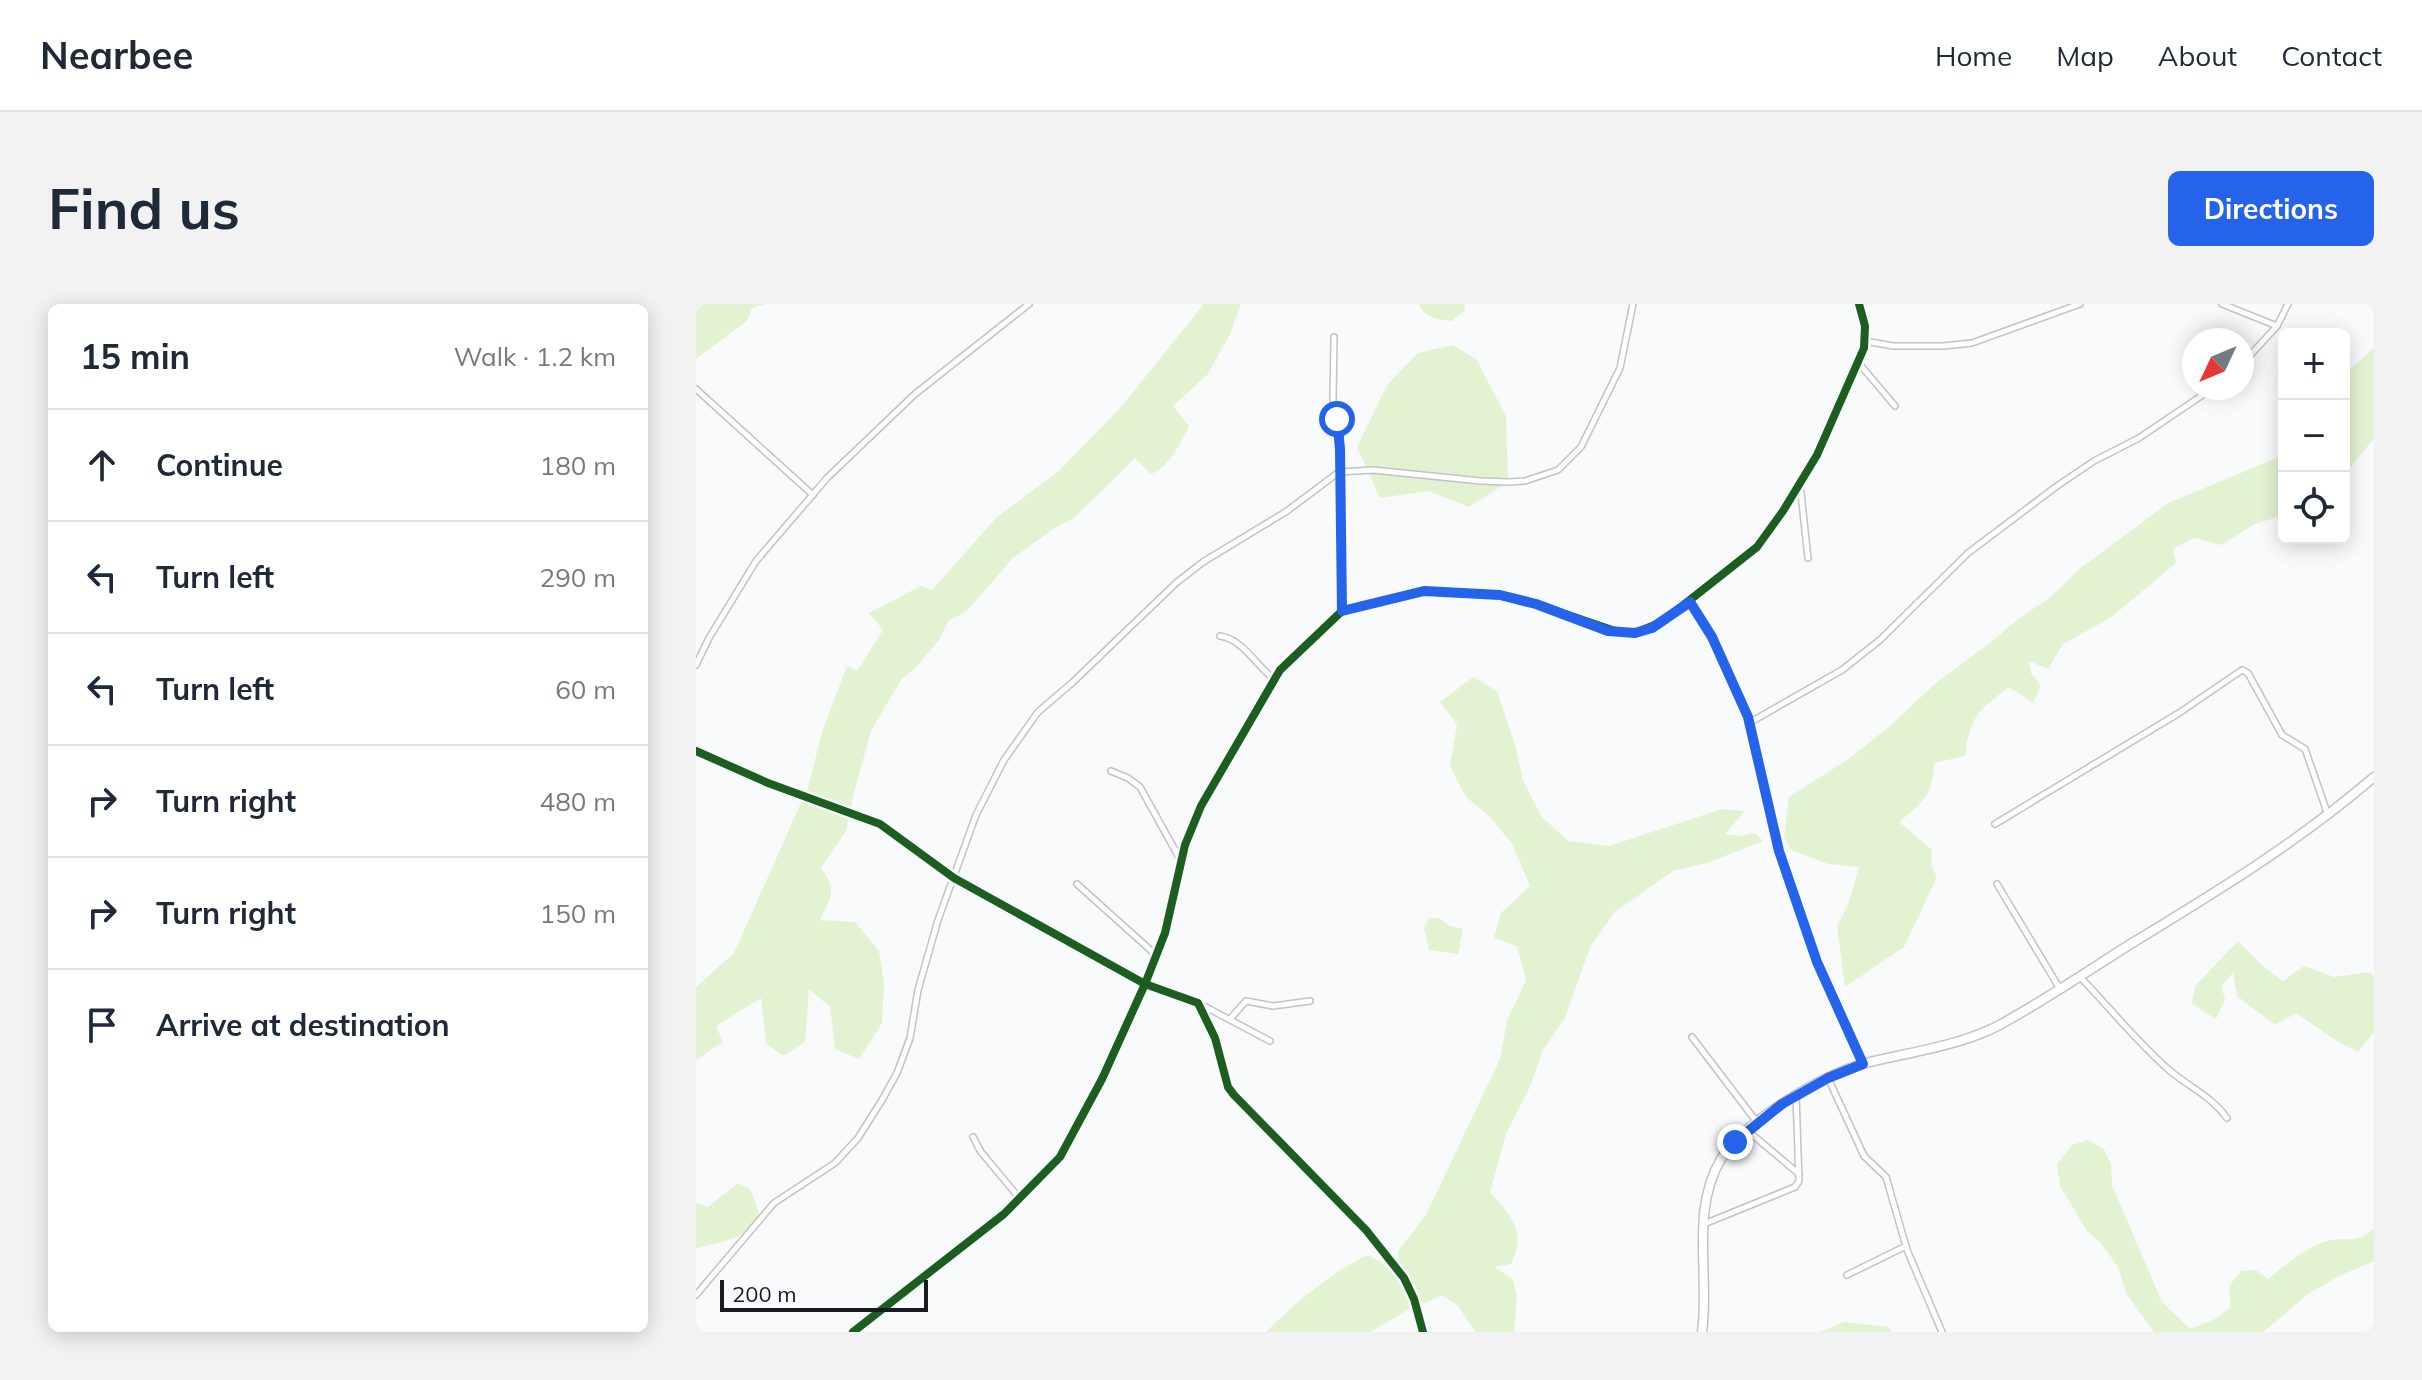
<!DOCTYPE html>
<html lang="en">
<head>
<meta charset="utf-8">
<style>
	body { margin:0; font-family:Mulish,sans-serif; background:#f2f2f3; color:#1f2937 }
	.controls { position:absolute; right:24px; top:24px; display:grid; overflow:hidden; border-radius:12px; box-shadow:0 4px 20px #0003 }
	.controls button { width:72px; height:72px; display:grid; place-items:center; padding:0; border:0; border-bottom:2px solid #e0e1e3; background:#fff; color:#1f2937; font:40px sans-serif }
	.compass { position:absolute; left:1486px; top:24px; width:72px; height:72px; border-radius:50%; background:#fff; box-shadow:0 4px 20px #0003; rotate:226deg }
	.scale { position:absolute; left:24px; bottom:20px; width:208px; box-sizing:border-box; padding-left:8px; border:4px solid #191b22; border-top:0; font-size:22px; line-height:28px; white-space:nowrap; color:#191b22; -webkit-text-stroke:6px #f7f9fd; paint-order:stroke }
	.stop { position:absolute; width:24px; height:24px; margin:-18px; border:6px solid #2563eb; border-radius:50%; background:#fff }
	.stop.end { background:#2563eb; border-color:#fff; box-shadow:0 2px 8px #0008 }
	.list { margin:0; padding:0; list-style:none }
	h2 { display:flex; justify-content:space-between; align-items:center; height:104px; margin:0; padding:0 32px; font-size:34px }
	h2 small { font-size:26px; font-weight:400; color:#747a83 }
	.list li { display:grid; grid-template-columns:52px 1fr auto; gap:24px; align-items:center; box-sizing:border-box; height:112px; padding:0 32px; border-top:2px solid #e0e1e3 }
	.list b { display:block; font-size:30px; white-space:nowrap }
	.list em { font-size:26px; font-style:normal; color:#747a83 }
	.icon { flex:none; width:44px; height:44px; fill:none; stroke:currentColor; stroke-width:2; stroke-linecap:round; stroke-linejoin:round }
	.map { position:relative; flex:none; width:1678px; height:1028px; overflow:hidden; border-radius:12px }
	header { display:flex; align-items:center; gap:48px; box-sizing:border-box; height:112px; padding:0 40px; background:#fff; border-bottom:2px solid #e0e1e3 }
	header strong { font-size:38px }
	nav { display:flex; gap:44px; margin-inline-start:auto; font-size:28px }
	.intro { display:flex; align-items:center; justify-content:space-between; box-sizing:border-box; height:192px; padding:0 48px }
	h1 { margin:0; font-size:56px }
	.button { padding:20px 36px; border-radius:12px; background:#2563eb; color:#fff; font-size:28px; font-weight:700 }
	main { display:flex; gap:48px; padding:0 48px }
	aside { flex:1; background:#fff; border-radius:12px; box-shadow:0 4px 20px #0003 }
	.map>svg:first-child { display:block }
	.green { fill:#e3f3d2 }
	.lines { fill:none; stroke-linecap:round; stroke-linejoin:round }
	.street-casing { stroke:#c1c3c7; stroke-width:8 }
	.secondary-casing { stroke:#c1c3c7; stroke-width:11 }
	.street { stroke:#fefeff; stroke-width:5 }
	.secondary { stroke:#fefeff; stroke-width:8 }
	.cycleway-casing { stroke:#f7f9fd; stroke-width:13 }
	.cycleway { stroke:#1b5e20; stroke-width:8 }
	.route { stroke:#2563eb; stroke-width:10 }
</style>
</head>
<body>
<header>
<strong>Nearbee</strong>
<nav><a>Home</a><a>Map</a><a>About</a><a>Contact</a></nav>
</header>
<div class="intro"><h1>Find us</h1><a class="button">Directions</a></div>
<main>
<aside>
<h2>15 min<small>Walk · 1.2 km</small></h2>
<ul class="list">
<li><svg class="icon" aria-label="ahead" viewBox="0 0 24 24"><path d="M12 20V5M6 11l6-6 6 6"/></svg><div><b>Continue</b></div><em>180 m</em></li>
<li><svg class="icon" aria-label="left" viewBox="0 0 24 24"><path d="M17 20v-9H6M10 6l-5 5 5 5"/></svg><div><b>Turn left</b></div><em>290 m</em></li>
<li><svg class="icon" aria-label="left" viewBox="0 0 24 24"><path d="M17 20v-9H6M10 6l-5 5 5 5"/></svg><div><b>Turn left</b></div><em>60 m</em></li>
<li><svg class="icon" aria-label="right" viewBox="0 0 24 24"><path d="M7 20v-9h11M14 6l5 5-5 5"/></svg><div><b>Turn right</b></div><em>480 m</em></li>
<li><svg class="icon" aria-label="right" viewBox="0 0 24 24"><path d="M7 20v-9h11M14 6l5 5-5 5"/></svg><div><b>Turn right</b></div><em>150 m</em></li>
<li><svg class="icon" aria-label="arrive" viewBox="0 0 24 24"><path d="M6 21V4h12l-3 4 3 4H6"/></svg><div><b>Arrive at destination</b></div></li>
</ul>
</aside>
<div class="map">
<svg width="1678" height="1028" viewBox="0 0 1678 1028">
	<rect width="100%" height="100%" fill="#f8fafc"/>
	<g class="green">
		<polygon points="0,0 69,0 56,4 51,17 0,55"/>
		<path d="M508 0H545L534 30 512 70 477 102 493 122C485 139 473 163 455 170L439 154 378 214 360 223 317 254 271 307 252 317 244 335 221 362 205 376 175 427 157 492 150 527 125 564C142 586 135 593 124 616L159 618 183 647 188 680 186 719 163 755 139 745 134 703 113 685 109 738 87 752 70 739 65 694 20 722 27 738 0 756V683L38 649 112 483 127 425 151 362 161 367 187 326 173 309 225 282 236 286 301 213 364 166 425 103Z"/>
		<path d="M723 0H769V6L756 17C743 16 728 14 723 0Z"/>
		<polygon points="757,41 780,55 810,112 812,178 773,203 732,187 684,194 661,143 691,81 722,49"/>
		<polygon points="1678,43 1678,135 1648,170 1648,72"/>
		<path d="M1588 151V211L1559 220 1525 241 1498 234 1477 245 1480 259 1414 314 1367 340 1352 365 1333 357 1335 369 1345 382 1337 399 1313 383C1282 407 1274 412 1269 452L1238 459C1237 491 1227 499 1203 518L1236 546 1235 561 1241 573 1208 643 1149 683 1141 622 1152 601 1163 563 1132 560 1095 546 1088 533 1093 493 1151 456 1194 422 1242 377 1294 339 1321 316 1356 292 1382 266 1472 199Z"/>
		<path d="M777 373 801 387 820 444 827 477 846 513 872 537 913 542 1026 505 1049 507 1029 530 1044 532 1059 529 1067 537 1011 559 977 567 919 608 894 643 869 714 847 746 834 783 810 830 794 888C815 912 831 927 815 960L798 963 817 975 821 994 818 1028H780L761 1001 746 991 727 1000 703 957 702 947 730 911 804 755 811 717 830 676 821 642 798 634 805 609 834 582 816 540 795 514 770 493 754 462 761 420 744 398Z"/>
		<polygon points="733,614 743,614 754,622 767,625 762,650 733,646 728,624"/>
		<polygon points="1542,637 1568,663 1587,677 1608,662 1638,673 1674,668 1678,672 1678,728 1662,748 1639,736 1600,709 1579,721 1541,692 1537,669 1525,682 1529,695 1520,715 1496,700 1499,682"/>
		<path d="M1392 836 1408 845 1415 860 1416 881 1466 998 1494 1025 1519 1015 1535 1003 1533 982 1545 967 1560 966 1572 975C1589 962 1610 943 1631 937 1652 932 1661 941 1678 924V957L1643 972 1612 990 1567 1028H1458L1430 989 1422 963 1405 939 1391 927 1364 882 1361 860 1376 841Z"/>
		<path d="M42 879 54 885 63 908C51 937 27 937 0 944V899L12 903Z"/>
		<path d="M672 951C698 965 705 976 716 1003L675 1028H570C600 998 634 969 672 951Z"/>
		<polygon points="1148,1018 1193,1023 1196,1028 1124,1028"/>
	</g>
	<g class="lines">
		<g class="street-casing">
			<g id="street">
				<polyline points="1526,0 1581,22"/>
				<polyline points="638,33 637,96 644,129 646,307"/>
				<polyline points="1169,37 1197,42 1247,42 1276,39 1384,0"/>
				<polyline points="1161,57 1199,102"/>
				<polyline points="1546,60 1581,22 1592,0"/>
				<polyline points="0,85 117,191"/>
				<polyline points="1104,180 1112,254"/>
				<polyline points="994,298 1016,333 1052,413 1083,547 1121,658 1167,760"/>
				<path d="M524 332C547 335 560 362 578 375"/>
				<polyline points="0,361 13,334 60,257 131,174 219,90 333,0"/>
				<polyline points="1053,419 1146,366 1184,336 1272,249 1361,182 1398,157 1443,134 1517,84"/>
				<polyline points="0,447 72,479 184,520 258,574 449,680 502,699 519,734 532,783 538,791 670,926 708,974 718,995 727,1028"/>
				<polyline points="415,467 432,474 444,483 485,557"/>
				<polyline points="1299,520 1483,409 1546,366 1552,369 1586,431 1609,445 1632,511"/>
				<polyline points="381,580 460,651"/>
				<polyline points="1301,580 1364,685"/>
				<path d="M1385 674C1414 704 1441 738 1473 766 1493 783 1515 792 1531 814"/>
				<polyline points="504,700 574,737"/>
				<polyline points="534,715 550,697 577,702 614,697"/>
				<polyline points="996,733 1060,817"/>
				<polyline points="1132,774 1168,852 1190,873 1211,946 1246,1028"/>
				<polyline points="1052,827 1103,870"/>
				<polyline points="277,833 285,848 325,896"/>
				<polyline points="1008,920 1099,883 1103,877 1100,792"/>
				<polyline points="1151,971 1210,942"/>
				<polyline points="0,991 78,899 139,859 162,834 186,796 201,769 214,734 222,686 242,616 280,511 308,456 342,408 377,378 480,279 507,258 591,207 643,168 677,166 785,177 812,178 829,177 862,166 885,143 924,64 937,0"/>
				<polyline points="157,1028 308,910 364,853 406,775 449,680 469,629 489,541 505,502 584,366 646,307 728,287 804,291 840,300 922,328 939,329 966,318 1061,243 1087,207 1121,151 1168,44 1169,22 1163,0"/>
			</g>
		</g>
		<g class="secondary-casing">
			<path id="secondary" d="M1006 1028C1014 971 994 907 1025 855 1048 817 1128 770 1170 759 1214 748 1270 741 1309 718 1352 694 1392 667 1433 641 1520 588 1601 539 1678 473"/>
		</g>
		<use href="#street" class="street"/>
		<use href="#secondary" class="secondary"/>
		<g class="cycleway-casing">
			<g id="cycleway">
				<polyline points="0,447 72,479 184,520 258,574 449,680 502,699 519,734 532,783 538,791 670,926 708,974 718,995 727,1028"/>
				<polyline points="157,1028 308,910 364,853 406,775 449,680 469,629 489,541 505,502 584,366 646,307 728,287 804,291 840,300 922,328 939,329 966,318 1061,243 1087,207 1121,151 1168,44 1169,22 1163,0"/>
			</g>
		</g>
		<use href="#cycleway" class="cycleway"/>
	</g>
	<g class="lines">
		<polyline class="route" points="641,115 644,145 646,307 728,287 804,291 840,300 912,327 939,329 956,324 994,298 1016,333 1052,413 1083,547 1121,658 1167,760 1132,774 1086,800 1039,838"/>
	</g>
</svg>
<div class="controls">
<button>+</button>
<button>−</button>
<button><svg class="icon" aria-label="locate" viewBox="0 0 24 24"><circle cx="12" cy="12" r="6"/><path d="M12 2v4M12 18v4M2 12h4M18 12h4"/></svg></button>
</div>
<svg class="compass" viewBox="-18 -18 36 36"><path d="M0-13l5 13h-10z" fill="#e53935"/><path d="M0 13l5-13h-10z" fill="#747a83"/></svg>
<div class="scale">200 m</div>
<div class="stop" style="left:641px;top:115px"></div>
<div class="stop end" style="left:1039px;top:838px"></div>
</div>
</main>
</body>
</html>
